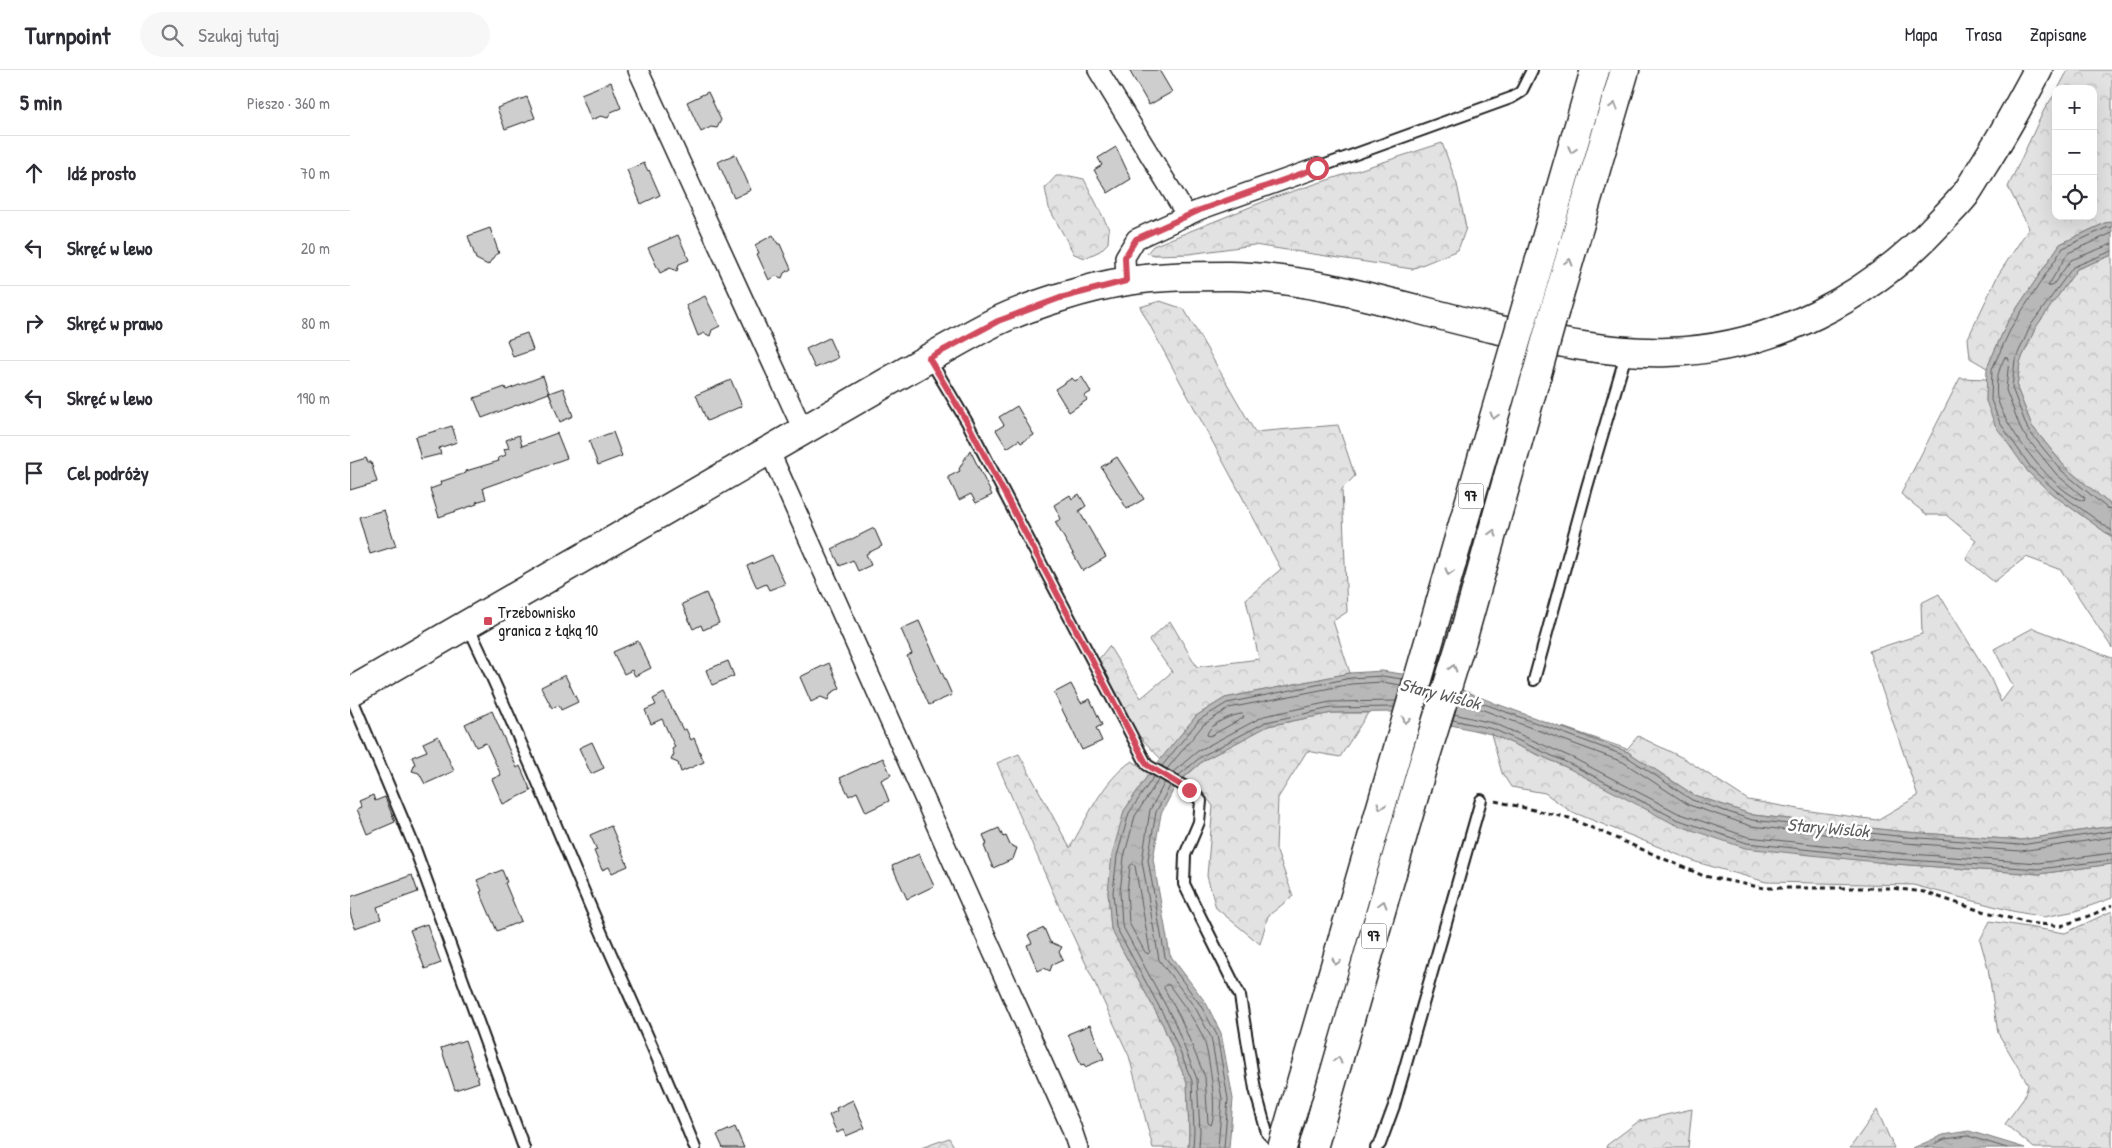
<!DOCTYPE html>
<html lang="pl">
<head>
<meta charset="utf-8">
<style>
	body { margin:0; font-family:"Patrick Hand",sans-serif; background:#f7f7f7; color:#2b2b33 }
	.controls { position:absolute; right:15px; top:15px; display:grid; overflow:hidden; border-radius:10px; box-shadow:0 5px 20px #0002 }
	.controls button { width:45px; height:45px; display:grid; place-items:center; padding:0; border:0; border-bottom:1px solid #e1e1e2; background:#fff; color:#2b2b33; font:25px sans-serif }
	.stop { position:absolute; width:15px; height:15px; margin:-11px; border:4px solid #d1495b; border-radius:50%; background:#fff }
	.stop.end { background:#d1495b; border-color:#fff; box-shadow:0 1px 5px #0008 }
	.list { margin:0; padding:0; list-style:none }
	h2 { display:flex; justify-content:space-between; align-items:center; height:65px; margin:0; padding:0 20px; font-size:21px }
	h2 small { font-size:16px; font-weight:400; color:#7c7c81 }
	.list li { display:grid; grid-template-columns:32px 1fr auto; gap:15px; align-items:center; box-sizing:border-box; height:75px; padding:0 20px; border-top:1px solid #e1e1e2 }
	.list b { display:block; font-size:19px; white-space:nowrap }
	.list em { font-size:16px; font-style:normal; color:#7c7c81 }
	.icon { flex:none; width:28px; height:28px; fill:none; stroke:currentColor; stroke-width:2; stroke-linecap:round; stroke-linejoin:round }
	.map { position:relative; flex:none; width:1762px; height:1078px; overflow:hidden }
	header { display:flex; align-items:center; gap:30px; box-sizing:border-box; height:70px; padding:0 25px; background:#fff; border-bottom:1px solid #e1e1e2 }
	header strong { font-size:24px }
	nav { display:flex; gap:28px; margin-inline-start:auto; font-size:18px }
	.search { width:350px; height:45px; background:#f7f7f7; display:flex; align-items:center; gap:12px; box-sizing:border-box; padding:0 18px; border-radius:28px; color:#7c7c81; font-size:19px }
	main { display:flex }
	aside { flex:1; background:#fff }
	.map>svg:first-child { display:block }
	.forest { fill:url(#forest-crowns); stroke:#7f7f7f }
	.water { fill:url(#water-ripples); stroke:#7a7a7a }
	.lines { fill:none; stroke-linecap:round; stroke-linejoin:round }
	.shore { stroke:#5a5a5a; stroke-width:1 }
	.building { fill:#cecece; stroke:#1c1c1c }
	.lane-casing { stroke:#1c1c1c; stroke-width:14 }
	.street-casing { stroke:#1c1c1c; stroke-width:22 }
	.secondary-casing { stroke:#1c1c1c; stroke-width:31 }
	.primary-casing { stroke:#1c1c1c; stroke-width:31 }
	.path { stroke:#1c1c1c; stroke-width:3; stroke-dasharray:5 4; stroke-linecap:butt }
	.lane { stroke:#fff; stroke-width:10 }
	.street { stroke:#fff; stroke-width:19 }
	.secondary { stroke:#fff; stroke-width:28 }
	.primary { stroke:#fff; stroke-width:28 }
	.primary-bridge-casing { stroke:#1c1c1c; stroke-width:31; stroke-linecap:butt }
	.primary-bridge { stroke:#fff; stroke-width:28 }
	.oneway { stroke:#999 }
	.route { stroke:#d1495b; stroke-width:6 }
	.poi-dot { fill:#d1495b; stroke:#fff; stroke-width:2 }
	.labels { text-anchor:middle; stroke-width:5; stroke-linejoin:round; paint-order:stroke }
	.shield { fill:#fff; stroke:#606060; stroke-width:1 }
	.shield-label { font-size:15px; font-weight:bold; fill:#1c1c1c }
	.poi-label { font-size:16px; fill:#1c1c1c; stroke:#fff; text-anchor:start }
	.water-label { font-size:18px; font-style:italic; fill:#5a5a5a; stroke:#fff }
</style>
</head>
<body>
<header>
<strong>Turnpoint</strong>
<div class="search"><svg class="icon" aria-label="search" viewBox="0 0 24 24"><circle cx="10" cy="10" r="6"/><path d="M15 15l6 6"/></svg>Szukaj tutaj</div>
<nav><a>Mapa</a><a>Trasa</a><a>Zapisane</a></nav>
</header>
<main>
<aside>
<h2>5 min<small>Pieszo · 360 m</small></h2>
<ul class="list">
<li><svg class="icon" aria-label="ahead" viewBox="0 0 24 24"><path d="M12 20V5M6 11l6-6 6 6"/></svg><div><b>Idź prosto</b></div><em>70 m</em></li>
<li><svg class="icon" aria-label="left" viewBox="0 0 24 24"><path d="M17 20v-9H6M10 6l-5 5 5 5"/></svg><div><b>Skręć w lewo</b></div><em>20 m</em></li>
<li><svg class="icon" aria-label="right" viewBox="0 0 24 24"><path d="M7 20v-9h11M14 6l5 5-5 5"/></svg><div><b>Skręć w prawo</b></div><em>80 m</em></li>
<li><svg class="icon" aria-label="left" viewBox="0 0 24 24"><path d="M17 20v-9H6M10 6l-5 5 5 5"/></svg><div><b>Skręć w lewo</b></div><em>190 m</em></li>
<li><svg class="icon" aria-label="arrive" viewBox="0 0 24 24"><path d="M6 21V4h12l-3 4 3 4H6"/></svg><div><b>Cel podróży</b></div></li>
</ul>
</aside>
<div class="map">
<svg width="1762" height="1078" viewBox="0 0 1762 1078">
	<defs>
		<pattern id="forest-crowns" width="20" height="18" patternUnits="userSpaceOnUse" patternTransform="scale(1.25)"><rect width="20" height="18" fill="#e2e2e2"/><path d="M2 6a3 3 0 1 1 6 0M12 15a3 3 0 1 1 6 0" fill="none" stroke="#c1c1c1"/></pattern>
		<pattern id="water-ripples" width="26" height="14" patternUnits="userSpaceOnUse" patternTransform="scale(1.25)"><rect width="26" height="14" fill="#b8b8b8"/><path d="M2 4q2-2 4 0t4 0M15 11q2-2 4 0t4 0" fill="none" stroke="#9e9e9e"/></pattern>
	</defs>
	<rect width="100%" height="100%" fill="#fff"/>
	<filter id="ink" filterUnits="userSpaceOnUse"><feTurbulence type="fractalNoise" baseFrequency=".02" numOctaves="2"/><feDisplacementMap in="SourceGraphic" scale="10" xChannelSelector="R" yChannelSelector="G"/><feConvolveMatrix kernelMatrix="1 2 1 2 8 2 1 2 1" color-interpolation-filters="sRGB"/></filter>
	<g filter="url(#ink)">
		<g class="forest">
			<polygon points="1718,0 1762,0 1762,152 1755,153 1710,174 1657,253 1637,298 1620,288 1618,268 1648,205 1679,158 1658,117 1694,40 1706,22 1706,146 1743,146 1743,19 1708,19"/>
			<polygon points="1092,73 1107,114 1116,158 1108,180 1062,199 904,175 839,184 805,185 797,183 803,176 925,127"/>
			<polygon points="706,106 720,106 734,109 759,159 758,173 750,181 735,188 724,184 699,138 695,118"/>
			<polygon points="1762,185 1762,436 1715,397 1682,356 1667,318 1670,292 1686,257 1727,199"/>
			<polygon points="810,231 834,239 905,362 988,355 1005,406 992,419 997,542 983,551 1000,603 875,628 846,646 811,689 788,665 749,589 759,576 791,628 822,602 799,570 820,551 847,597 909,589 896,529 931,499 790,237"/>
			<polygon points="1610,308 1637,309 1636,331 1678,402 1702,424 1762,467 1762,578 1711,500 1676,487 1644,512 1616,489 1626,470 1596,445 1577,445 1551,424"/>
			<polygon points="1589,524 1640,607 1651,632 1663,616 1644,579 1683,558 1762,588 1762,756 1671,770 1556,762 1403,745 1344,725 1278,682 1212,657 1277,679 1288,666 1335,689 1398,730 1460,741 1527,750 1568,726 1519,581 1572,564 1571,533"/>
			<polygon points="982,643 1018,643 990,687 957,681 928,728 926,779 943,826 918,846 910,874 866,838 857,806 863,736 851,720 834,708 854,690 918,656"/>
			<polygon points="1141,664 1218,698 1545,794 1689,804 1762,794 1762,828 1726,841 1694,847 1662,841 1563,815 1416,812 1346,792 1220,741 1195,723 1161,717 1152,703"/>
			<path d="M669 684 720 778C737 748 753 710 782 691L800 702 774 741 758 822 761 859 813 955 837 1013 839 1062 838 1078H803L779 986 708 834 647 693Z"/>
			<polygon points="1762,841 1762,1078 1684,1078 1655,1054 1674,1028 1678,1014 1648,963 1638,898 1630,870 1640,851 1715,863"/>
			<polygon points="1342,1039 1338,1078 1256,1078 1257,1075 1289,1051"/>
			<polygon points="1527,1040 1544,1078 1500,1078"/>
			<polygon points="599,1068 605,1078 571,1078"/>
		</g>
		<g class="water">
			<polygon points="1762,152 1762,185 1727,199 1686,257 1670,292 1667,318 1682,356 1715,397 1762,436 1762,467 1702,424 1678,402 1645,355 1636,331 1637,298 1657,253 1710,174 1755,153"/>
			<polygon points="1032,601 1084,609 1147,634 1278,682 1344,725 1403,745 1556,762 1671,770 1762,756 1762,794 1689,804 1545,794 1395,778 1324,754 1218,698 1141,664 1043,642 982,643 918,656 854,690 827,713 811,744 803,789 820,885 856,933 871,963 883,1029 879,1078 838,1078 839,1062 837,1013 813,955 761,859 758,822 762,785 774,741 800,702 846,646 875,628 1000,603"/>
			<polygon points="1619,1061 1675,1078 1563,1078 1593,1065"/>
		</g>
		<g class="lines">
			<g class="shore">
				<polyline points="1762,157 1756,158 1713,178 1662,256 1642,299 1641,330 1650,353 1682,399 1705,420 1762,461"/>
				<polyline points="1762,163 1718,183 1698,216 1702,216 1721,190 1762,174"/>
				<polyline points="1762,181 1723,197 1681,255 1665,290 1662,318 1678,360 1712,401 1757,438 1762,439"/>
				<path d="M1655 287 1659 289 1656 320 1672 362 1707 405 1735 428 1734 431C1705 424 1657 360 1648 331 1644 317 1648 299 1655 287Z"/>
				<polyline points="1110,625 1276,686 1342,730 1402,750 1556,767 1671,775 1762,761"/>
				<polyline points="1109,631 1273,692 1339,735 1401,756 1555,773 1671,781 1762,767"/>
				<path d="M892 644 894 646 893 648 860 666 857 665C859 654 881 645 892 644Z"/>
				<polyline points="1104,644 1146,654 1223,688 1328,743 1398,767 1546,783 1688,793 1762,783"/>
				<polyline points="1103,650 1143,659 1220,694 1326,749 1397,773 1545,789 1688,799 1762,790"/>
				<polyline points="812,696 849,650 877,633 1001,608 1032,606 1052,609"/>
				<polyline points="817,699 853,655 879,638 1001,614 1032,612 1051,615"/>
				<polyline points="823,702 848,681 914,646 980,632 1046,631"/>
				<polyline points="804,706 779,743 767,786 763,822 766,857 818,953 842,1011 844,1061 843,1078"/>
				<polyline points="828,706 852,686 916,652 981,638 1044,637"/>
				<polyline points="809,709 785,746 774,787 770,822 772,855 824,951 847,1009 850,1061 849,1078"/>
				<polyline points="815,712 800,740 792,791 809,890 846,939 861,967 872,1029 868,1078"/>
				<polyline points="820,716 806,742 798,790 815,887 851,936 867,965 878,1029 874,1078"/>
				<polygon points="783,794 785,796 800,881 798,884 795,882 779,853 777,822 780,796"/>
				<path d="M816 915H819C831 932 844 948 853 967 859 982 868 1042 861 1055L858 1053 855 1007 830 947 814 918Z"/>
				<polyline points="1575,1078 1595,1069 1618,1066 1657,1078"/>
			</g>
		</g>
		<g class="building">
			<polygon points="779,0 809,0 822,22 799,35"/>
			<polygon points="261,12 271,38 261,42 258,48 251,46 241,50 231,24"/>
			<polygon points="358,22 371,50 367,58 361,57 351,62 337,32"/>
			<polygon points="177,27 185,48 155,59 147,38"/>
			<polygon points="766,77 781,109 758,123 744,100 752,95 748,88"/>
			<polygon points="385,84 401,120 384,128 368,92"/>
			<polygon points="294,93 298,101 299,100 310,125 291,134 277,100"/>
			<polygon points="140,158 149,183 145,185 138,195 126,189 118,166"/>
			<polygon points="328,165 339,190 329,194 327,201 320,198 310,203 298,178"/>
			<polygon points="423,165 428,174 430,174 441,199 434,203 432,208 426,206 419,210 407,184 409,183 405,175"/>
			<polygon points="355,226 370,256 362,260 360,266 354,263 348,266 336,235"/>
			<polygon points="177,263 183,280 163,287 157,270"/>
			<polygon points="479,268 488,288 465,298 456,279"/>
			<polygon points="193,306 199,323 132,348 124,328 155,317 156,320"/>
			<polygon points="732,307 741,322 734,326 737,330 719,342 705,319 722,308 725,311"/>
			<polygon points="381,310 392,336 357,351 346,325"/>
			<polygon points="213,318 223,346 210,352 199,323"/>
			<polygon points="667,336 684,365 671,373 669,370 657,378 646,360 654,355 649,347"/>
			<polygon points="102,356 107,372 89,378 91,384 71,389 65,367"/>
			<polygon points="263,362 272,386 248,395 239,371"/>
			<polygon points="207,363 217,388 133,418 136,429 126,432 127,434 89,447 80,419 91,415 90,412 116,403 116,401 149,391 148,388 156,385 154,379 159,378 156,370 169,365 172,376"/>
			<polygon points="620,380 642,425 626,433 621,424 609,430 598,407 610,401 609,399"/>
			<polygon points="767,387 794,429 777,439 751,397"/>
			<polygon points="16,388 18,392 21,392 27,412 0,420 0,393"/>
			<polygon points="729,424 736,436 729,441 756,487 733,501 705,452 711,449 704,435 720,425 722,429"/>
			<polygon points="34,440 46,476 20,484 9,447"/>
			<polygon points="524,458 532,476 516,484 521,495 508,501 503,490 490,496 482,479"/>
			<polygon points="422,485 435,514 419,520 416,514 407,518 397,496"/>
			<polygon points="356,523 369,553 353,560 351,555 343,559 332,534"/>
			<polygon points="569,551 602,625 579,635 557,586 562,584 551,559"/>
			<polygon points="288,571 301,598 285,606 282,600 274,604 263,582"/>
			<polygon points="378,591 384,606 362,615 356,600"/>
			<polygon points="479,593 490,618 481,623 478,630 471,627 461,632 450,607"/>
			<polygon points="215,605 228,632 211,640 209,635 202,638 191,617"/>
			<polygon points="721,614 731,633 740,629 752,655 746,658 752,671 732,680 704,623"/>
			<polygon points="314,623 333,660 336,659 341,670 344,668 354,692 331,702 328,693 321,690 324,684 322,679 325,677 312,649 301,654 295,640 306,635 303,629"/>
			<polygon points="142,641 167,698 170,696 181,721 153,734 142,709 151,705 136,673 126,677 115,654"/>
			<polygon points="88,666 104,701 75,714 69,703 62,701 65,694 62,687 77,681 73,673"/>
			<polygon points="242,672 254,698 241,704 229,678"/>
			<polygon points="533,688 541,705 531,710 539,731 516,742 507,722 499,726 490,708"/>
			<polygon points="23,725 25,731 35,727 45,752 17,764 7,739 12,737 9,731"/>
			<polygon points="261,756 278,796 262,803 259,797 252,800 244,781 247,780 240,765"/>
			<polygon points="649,758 653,767 656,766 660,775 667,778 663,789 643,798 634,776 637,774 633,765"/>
			<polygon points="569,784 584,816 557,829 542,796"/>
			<polygon points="152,800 157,812 155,813 171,851 147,861 130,822 132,821 127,810"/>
			<polygon points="62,805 68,822 27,837 31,849 5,858 0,843 0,827"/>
			<polygon points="77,854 91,893 75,899 60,860"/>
			<polygon points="694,858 700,872 712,877 709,882 713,890 702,895 700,901 694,898 688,901 677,875 682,873 678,865"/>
			<polygon points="740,955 754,989 735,997 734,994 731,995 718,964"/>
			<polygon points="115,970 129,1012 105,1020 91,978"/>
			<polygon points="503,1030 515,1058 496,1066 493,1060 487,1063 479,1045 487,1041 486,1038"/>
			<polygon points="385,1057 394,1078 373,1078 367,1065"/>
		</g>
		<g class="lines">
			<g class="lane-casing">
				<g id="lane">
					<polyline points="967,98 1161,28 1171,22 1182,0"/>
					<polyline points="580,290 617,352 797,695 839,719 851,731 849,752 835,785 834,814 890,926 905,1019 917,1063 929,1075"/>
					<path d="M118 556C166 655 206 758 250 859 282 932 316 1004 345 1078"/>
					<polyline points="1184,610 1237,417 1277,281"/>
					<polyline points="0,624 64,776 174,1078"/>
					<polyline points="1026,1078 1030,1074 1044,1036 1131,730"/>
				</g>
			</g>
			<g class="street-casing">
				<g id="street">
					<polyline points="288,0 453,360"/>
					<polyline points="748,0 837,146"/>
					<polyline points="776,211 775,187 786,169 849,140 967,98"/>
					<polyline points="419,380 721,1057 728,1078"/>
				</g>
			</g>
			<g class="secondary-casing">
				<path id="secondary" d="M0 622 579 288C601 276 623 263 645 252 681 235 738 217 778 211 810 206 845 206 878 206 966 207 1052 237 1137 257 1196 270 1257 284 1318 282 1422 279 1519 228 1589 153 1598 144 1607 135 1615 125 1622 115 1628 104 1635 93 1654 63 1671 32 1688 0"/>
			</g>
			<g class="primary-casing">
				<g id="primary">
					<polyline points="1177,234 1245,0"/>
					<polyline points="1205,239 1275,0"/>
					<polyline points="946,1030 1158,299"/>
					<polyline points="963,1078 1073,695 1115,560 1186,307"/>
				</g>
			</g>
			<polyline class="path" points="1145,731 1219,748 1354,806 1414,818 1541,818 1574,822 1625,839 1678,853 1711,856 1744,844 1762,835"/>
			<use href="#lane" class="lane"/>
			<use href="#street" class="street"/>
			<use href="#secondary" class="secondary"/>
			<use href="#primary" class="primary"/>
			<g class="primary-bridge-casing">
				<g id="primary-bridge">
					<polyline points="1158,299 1177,234"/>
					<polyline points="1186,307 1205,239"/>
					<polyline points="932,1078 946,1030"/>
				</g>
			</g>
			<use href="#primary-bridge" class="primary-bridge"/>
		</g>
		<defs><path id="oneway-chevron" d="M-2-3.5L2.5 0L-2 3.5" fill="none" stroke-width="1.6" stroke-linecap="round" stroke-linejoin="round" transform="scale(1.25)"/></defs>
		<g class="oneway">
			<use href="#oneway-chevron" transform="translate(1264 36) rotate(-74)"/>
			<use href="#oneway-chevron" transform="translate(1222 80) rotate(106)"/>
			<use href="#oneway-chevron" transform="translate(1219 192) rotate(-74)"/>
			<use href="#oneway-chevron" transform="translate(1144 346) rotate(106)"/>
			<use href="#oneway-chevron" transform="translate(1143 463) rotate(-74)"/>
			<use href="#oneway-chevron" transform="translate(1099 502) rotate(106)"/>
			<use href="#oneway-chevron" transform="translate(1103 598) rotate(-73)"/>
			<use href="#oneway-chevron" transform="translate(1056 650) rotate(106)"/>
			<use href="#oneway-chevron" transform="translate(1031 736) rotate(106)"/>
			<use href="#oneway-chevron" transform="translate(1033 834) rotate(-74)"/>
			<use href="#oneway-chevron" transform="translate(986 892) rotate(106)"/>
			<use href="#oneway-chevron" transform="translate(988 990) rotate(-74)"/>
		</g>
	</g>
	<g class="lines" filter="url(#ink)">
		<polyline class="route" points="839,720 797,695 617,352 579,288 648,251 710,228 776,211 775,187 786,169 850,140 967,98"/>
	</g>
	<rect class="poi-dot" x="133" y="546" width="10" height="10" rx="2.5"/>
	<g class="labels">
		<g class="shield">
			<rect x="1108.5" y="413.5" width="25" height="25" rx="4"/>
			<rect x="1011.5" y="853.5" width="25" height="25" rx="4"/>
		</g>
		<g class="shield-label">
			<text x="1121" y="431">97</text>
			<text x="1024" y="871">97</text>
		</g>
		<g class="poi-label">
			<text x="148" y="548">Trzebownisko<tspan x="148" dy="18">granica z Łąką 10</tspan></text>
		</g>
		<g class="water-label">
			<text transform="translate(1090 624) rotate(14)" y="6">Stary Wislok</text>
			<text transform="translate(1478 758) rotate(5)" y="6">Stary Wislok</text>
		</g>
	</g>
</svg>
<div class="controls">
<button>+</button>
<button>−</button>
<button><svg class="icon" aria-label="locate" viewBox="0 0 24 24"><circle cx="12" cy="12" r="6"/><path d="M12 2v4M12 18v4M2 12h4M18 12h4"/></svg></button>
</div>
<div class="stop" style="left:967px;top:98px"></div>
<div class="stop end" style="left:839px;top:720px"></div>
</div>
</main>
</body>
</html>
